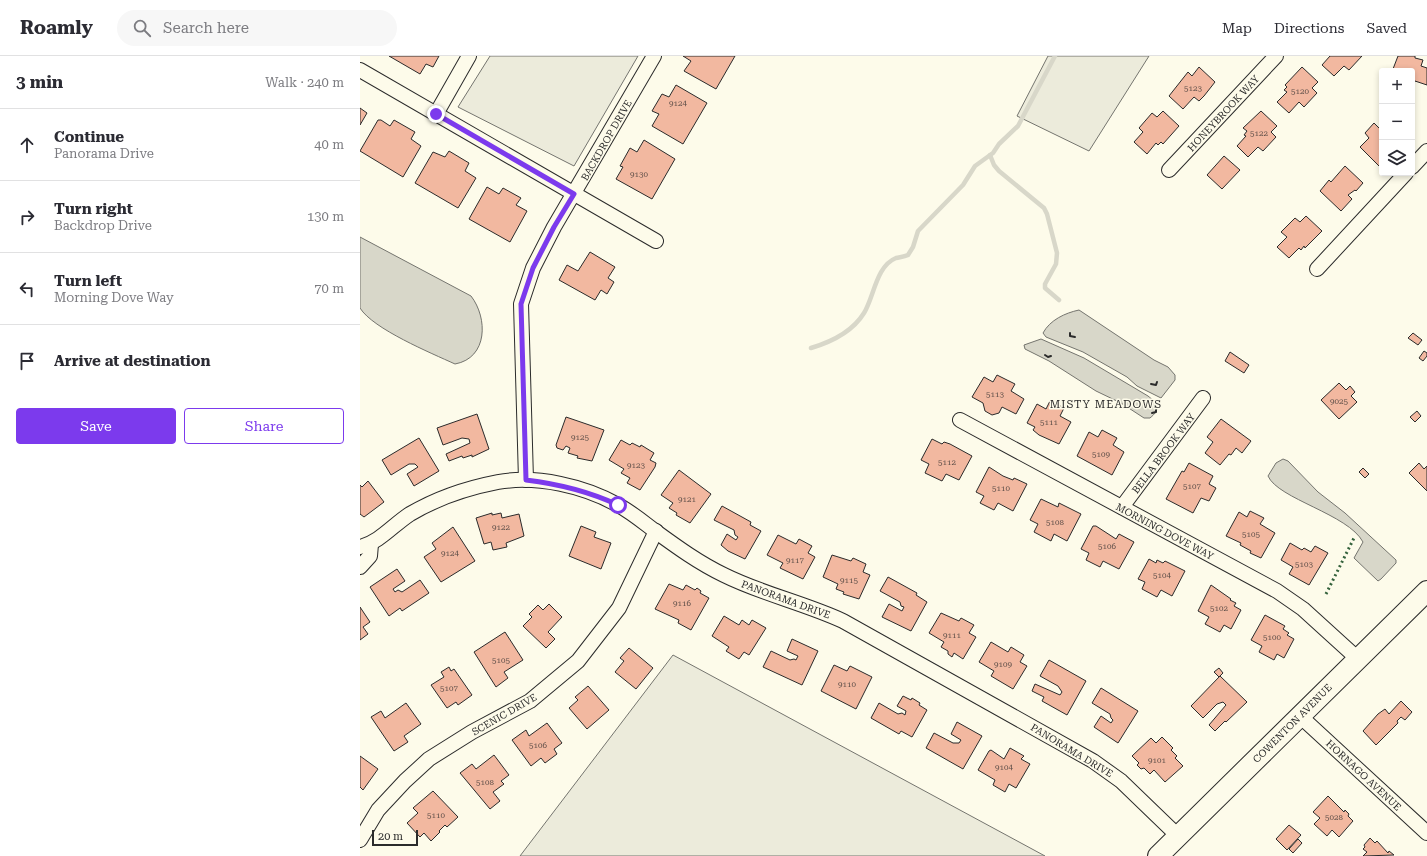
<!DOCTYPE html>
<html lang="en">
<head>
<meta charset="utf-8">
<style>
	body { margin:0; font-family:"Roboto Serif",serif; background:#f7f7f7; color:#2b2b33 }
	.controls { position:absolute; right:12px; top:12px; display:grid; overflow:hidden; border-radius:4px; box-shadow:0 2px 6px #0003 }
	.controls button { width:36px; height:36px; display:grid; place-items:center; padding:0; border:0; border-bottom:1px solid #e1e1e2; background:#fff; color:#2b2b33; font:20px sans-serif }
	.scale { position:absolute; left:12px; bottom:10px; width:46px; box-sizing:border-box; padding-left:4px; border:2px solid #2b2b2b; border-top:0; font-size:11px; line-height:14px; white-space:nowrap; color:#2b2b2b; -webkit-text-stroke:3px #fdfbea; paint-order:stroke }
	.stop { position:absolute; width:12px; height:12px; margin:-9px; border:3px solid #7c3aed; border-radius:50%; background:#fff }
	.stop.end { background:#7c3aed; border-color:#fff; box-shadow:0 1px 4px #0008 }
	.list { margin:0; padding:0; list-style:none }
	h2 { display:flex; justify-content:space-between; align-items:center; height:52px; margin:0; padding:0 16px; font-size:17px }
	h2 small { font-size:13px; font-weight:400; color:#7c7c81 }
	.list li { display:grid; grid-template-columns:26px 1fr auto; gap:12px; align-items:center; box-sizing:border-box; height:72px; padding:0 16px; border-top:1px solid #e1e1e2 }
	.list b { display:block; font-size:15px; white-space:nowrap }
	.list p { margin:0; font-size:13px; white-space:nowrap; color:#7c7c81 }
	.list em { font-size:13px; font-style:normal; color:#7c7c81 }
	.actions { display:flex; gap:8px; padding:12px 16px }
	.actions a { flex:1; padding:9px 0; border:1px solid #7c3aed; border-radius:4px; text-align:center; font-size:14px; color:#7c3aed }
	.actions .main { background:#7c3aed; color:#fff }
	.icon { flex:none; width:22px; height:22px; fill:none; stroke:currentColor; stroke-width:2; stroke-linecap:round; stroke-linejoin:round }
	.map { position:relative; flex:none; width:1067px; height:800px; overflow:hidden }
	header { display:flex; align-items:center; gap:24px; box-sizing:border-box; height:56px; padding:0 20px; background:#fff; border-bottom:1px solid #e1e1e2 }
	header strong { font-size:19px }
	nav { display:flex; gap:22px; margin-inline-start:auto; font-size:14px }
	.search { width:280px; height:36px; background:#f7f7f7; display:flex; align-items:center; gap:10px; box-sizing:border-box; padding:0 14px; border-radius:22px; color:#7c7c81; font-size:15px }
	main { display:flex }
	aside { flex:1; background:#fff }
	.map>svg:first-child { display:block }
	.green { fill:#ecebdb; stroke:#74746e }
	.water { fill:#d8d7c9; stroke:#74746e }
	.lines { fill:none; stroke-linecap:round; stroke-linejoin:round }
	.stream { stroke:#d8d7c9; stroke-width:4.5 }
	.building { fill:#f2b8a0; stroke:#2b2b2b }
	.street-casing { stroke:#2b2b2b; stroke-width:16 }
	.secondary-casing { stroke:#2b2b2b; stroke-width:22 }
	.street { stroke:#fdfbea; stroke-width:14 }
	.secondary { stroke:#fdfbea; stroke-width:20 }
	.hedge { stroke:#34623c; stroke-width:3; stroke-dasharray:2 3; stroke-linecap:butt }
	.wall { stroke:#2b2b2b; stroke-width:2 }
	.route { stroke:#7c3aed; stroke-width:5 }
	.labels { text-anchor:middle; stroke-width:3; stroke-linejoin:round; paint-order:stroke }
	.number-label { font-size:8px; fill:#5d4e48 }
	.street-label { font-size:10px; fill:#2b2b2b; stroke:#fdfbea }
	.neighbourhood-label { font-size:11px; letter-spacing:1px; fill:#2b2b2b; stroke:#fdfbea }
</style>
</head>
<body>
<header>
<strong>Roamly</strong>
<div class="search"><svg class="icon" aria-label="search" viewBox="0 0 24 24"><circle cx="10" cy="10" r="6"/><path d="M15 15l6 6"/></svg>Search here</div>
<nav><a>Map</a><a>Directions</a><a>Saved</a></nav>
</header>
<main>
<aside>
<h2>3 min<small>Walk · 240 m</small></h2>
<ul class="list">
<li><svg class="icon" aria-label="ahead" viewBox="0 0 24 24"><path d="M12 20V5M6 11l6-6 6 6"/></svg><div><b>Continue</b><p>Panorama Drive</p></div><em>40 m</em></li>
<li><svg class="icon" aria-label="right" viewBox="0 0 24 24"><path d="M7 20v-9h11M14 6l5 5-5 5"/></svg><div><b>Turn right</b><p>Backdrop Drive</p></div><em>130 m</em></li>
<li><svg class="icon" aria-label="left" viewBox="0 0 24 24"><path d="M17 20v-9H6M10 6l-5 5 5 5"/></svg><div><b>Turn left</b><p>Morning Dove Way</p></div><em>70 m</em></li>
<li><svg class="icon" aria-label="arrive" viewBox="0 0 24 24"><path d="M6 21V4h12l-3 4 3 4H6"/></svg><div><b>Arrive at destination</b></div></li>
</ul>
<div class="actions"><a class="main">Save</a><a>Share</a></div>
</aside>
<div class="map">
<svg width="1067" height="800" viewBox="0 0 1067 800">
	<rect width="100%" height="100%" fill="#fdfbea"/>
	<g class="green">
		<polygon points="130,0 278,0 214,110 98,51"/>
		<polygon points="688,0 789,0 729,95 657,60"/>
		<polygon points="313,599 685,800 160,800"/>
	</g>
	<g class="water">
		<path d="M0 181 111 240C128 262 128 302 95 308 71 297 13 273 0 252Z"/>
		<path d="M719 254 794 304 808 311 815 319V324L801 342 777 330 767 321 723 296 686 281 683 277C690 264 705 257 719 254Z"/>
		<path d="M681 283 724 302 788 340C798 348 801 353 790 362H784L761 347 736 335 689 305 665 293 664 289Z"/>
		<path d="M923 403 928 405 958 436 985 457 1036 504V507L1021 523 1018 525 994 502 1003 486C988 458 918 443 908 420L916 407Z"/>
	</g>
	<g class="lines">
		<g class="stream">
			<polyline points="630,99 634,109 639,115 684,152 687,158 697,197 696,208 685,228 685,232 699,244"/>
			<path d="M451 292C471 286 493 275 504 257 514 241 516 210 536 202 540 201 544 201 548 199L553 191 558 175 603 129 615 110 633 97 639 88 658 70 695 0"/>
		</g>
	</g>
	<g class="building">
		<polygon points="29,0 79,0 73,11 66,8 60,18"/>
		<polygon points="323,0 375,0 356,33 324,15 331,5"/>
		<polygon points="970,0 1002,0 989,14 984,10 974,20 962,9"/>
		<polygon points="1038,0 1055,0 1055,2 1063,4 1061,10 1067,12 1067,29 1055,25 1054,28 1052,27 1052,15 1033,13"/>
		<polygon points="839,11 855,26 844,40 839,45 834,41 823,53 809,40 828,16 832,20"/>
		<polygon points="942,11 958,26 952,32 957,37 944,51 939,46 929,57 917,46 927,36 924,34 927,31 925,29"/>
		<polygon points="316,29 347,47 323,88 292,70 299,58 292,55 302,38 309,41"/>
		<polygon points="0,52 7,57 0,69"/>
		<polygon points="803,55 819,70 803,88 801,86 798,89 796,87 787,98 774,86 783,76 779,72 792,57 797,61"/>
		<polygon points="901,55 917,70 911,76 916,81 903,95 898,91 888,101 877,90 886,80 884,79 887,75 883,72"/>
		<polygon points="18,64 21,64 30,70 34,64 55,76 51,83 61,90 43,121 0,95"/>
		<polygon points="1014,67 1020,73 1022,71 1021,112 1000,91 1009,82 1005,77"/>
		<polygon points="284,84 315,103 292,143 256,123 263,111 260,110 270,92 277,96"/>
		<polygon points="89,95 109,107 105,115 116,122 98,152 55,127 73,96 85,101"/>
		<polygon points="864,100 880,114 862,133 847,119"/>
		<polygon points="985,110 1003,127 996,135 995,134 988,139 992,143 981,155 960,135 969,124 971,126"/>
		<polygon points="127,131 139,138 143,132 161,142 156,149 167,155 150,186 109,163"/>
		<polygon points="946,160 962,175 945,192 944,190 941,194 939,192 929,202 917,191 927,181 921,176 935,162 940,166"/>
		<polygon points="230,196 255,211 248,222 254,226 247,238 241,234 235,244 199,224 207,209 218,215"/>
		<polygon points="1053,277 1062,284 1058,289 1048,282"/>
		<polygon points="1064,295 1067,297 1067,300 1063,305 1059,302"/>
		<polygon points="870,296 889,309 884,317 865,305"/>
		<polygon points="637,319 655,328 651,335 664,343 656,358 642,351 639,357 632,359 625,355 623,347 612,341 624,321 633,326"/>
		<polygon points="979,327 986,334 990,330 995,336 991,340 997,346 979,363 961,344"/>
		<polygon points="690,345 704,352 700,360 711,366 699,388 679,379 673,374 675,371 667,367 677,348 686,353"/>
		<polygon points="1057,355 1061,360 1055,366 1050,361"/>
		<polygon points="117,358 129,393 112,401 112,399 103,402 102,400 89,405 86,398 110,387 109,383 102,382 83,389 77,372"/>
		<polygon points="206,361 244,374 232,405 217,402 218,400 208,397 210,392 206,390 203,394 197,392 196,389"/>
		<polygon points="861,363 891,385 882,397 876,392 871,399 869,398 860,409 845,397 853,386 847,381"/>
		<polygon points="742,374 757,382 753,389 764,396 752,419 717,400 729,376 738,381"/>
		<polygon points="59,382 79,415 54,430 47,418 58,411 55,408 49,408 31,419 22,404"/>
		<polygon points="572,383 582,388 584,386 590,388 612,400 599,424 586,418 582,425 565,417 569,408 561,404"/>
		<polygon points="261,384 270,389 272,387 280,391 281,389 294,397 290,404 296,407 295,411 280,434 267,427 270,422 261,417 264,413 249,404"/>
		<polygon points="829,407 853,420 849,428 856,432 849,445 841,442 833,457 806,443 822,415 824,416"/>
		<polygon points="1059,407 1064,413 1067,410 1067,435 1049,417"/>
		<polygon points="629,411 643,420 653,424 654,422 667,428 653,455 638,447 634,454 620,447 624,440 616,436"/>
		<polygon points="1003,412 1009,418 1005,422 999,416"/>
		<polygon points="319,414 351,438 330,467 316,459 317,457 309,452 313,447 301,439"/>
		<polygon points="8,425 24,446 4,461 0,458 0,429 2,431"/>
		<polygon points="681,443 698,451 699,447 721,458 707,485 694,478 691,485 674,476 678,468 670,464"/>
		<polygon points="362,450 391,466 390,469 401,475 385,503 368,495 361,489 367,478 376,484 378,481 375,479 374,474 354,464"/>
		<polygon points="890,455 904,462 900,468 915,477 901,502 890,497 891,495 880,489 881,487 866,480 879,456 887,461"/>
		<polygon points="132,457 132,459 141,457 142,462 159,458 164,480 146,487 147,491 133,494 131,486 124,488 116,462"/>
		<polygon points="221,470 236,476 234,481 251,487 241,513 209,500"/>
		<polygon points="733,470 736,470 756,483 759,478 774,486 759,513 743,505 740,511 726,504 729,497 721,493"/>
		<polygon points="93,471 115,505 81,526 64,501 76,493 72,487"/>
		<polygon points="418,479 436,488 439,483 452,490 448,497 455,501 443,523 420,512 423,507 407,499"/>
		<polygon points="930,487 942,494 944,492 951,496 955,490 968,497 949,529 929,518 933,511 921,504"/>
		<polygon points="472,499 491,505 493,502 506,508 503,516 510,519 499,543 483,538 484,536 476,533 478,528 463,521"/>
		<polygon points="789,503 796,507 797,504 803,507 805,505 825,515 812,540 801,534 797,541 782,533 785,526 778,523"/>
		<polygon points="37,513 45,525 33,533 35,536 38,534 42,536 60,524 69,537 42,555 40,552 29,560 10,531"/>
		<polygon points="528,521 557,537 556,539 567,546 551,575 522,561 529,548 542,555 544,551 541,550 540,546 520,535"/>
		<polygon points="309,528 323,534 326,529 335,534 337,532 341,535 340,537 349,542 331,574 318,567 319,564 295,553"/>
		<polygon points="851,529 871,543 870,544 876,547 874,550 881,554 871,573 864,569 860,576 845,568 849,561 838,555"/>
		<polygon points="189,548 202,561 188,576 195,583 186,592 163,570 172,561 169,558 178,549 183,554"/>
		<polygon points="0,551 10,566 3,571 8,578 0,584"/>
		<polygon points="581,557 599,565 601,562 614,569 609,577 616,581 603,603 594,597 592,601 588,598 588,595 581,591 584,586 569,577"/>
		<polygon points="905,559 925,570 923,573 929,577 927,579 934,583 924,602 917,598 914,604 899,596 902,590 891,584"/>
		<polygon points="364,560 379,569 382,564 389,569 392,564 406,572 389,599 384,596 379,603 366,595 369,591 352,580"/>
		<polygon points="145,576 163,604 144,616 148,622 136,631 114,596"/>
		<polygon points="432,583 458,595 442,629 403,611 411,595 430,604 434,603 436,604 438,600 427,595"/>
		<polygon points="631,586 648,596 651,591 664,599 660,606 667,610 653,633 631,620 634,615 619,606"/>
		<polygon points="269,592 293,612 276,633 255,616 264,605 260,602"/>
		<polygon points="689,604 726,625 707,659 682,645 684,641 672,635 675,628 700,639 702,636 698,630 680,620"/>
		<polygon points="474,609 487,615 490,610 512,621 496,653 461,635"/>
		<polygon points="89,611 91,615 94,613 112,639 98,649 96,646 87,652 71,629 84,621 81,616"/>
		<polygon points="859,612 863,617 859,621 854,616"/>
		<polygon points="860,620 887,646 866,666 865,665 855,675 849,669 866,649 863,646 857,648 843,662 831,650"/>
		<polygon points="228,630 249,654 227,673 209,652 218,644 215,641"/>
		<polygon points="741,632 778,655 758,687 734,671 741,660 751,667 753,664 751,662 750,658 732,647"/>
		<polygon points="543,640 551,644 552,642 560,647 559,649 567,654 552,681 541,675 539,678 511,662 519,647 538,658 542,657 545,659 546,655 537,650"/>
		<polygon points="1041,645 1052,656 1045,664 1041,661 1037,665 1038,667 1016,689 1003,675 1018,658 1025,653 1029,658"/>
		<polygon points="46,647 61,668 44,680 48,686 34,695 11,661 21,655 25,662"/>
		<polygon points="597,666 622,680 603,713 566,692 574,677 593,687 599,687 601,684 591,678"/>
		<polygon points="187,667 202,687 194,693 197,698 185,707 181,702 171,710 152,684 166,674 169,680"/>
		<polygon points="802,681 813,692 811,694 817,700 815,702 823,710 805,726 794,714 790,718 784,712 781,713 777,709 779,707 772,700 791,682 796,687"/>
		<polygon points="650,692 664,700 661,703 670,708 656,732 649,728 645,736 633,729 635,724 618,714 629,695 631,694 644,703"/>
		<polygon points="134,699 149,719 141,725 144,728 133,736 140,745 130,753 100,717 112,708 116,713"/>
		<polygon points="0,700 18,713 3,734 0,731"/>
		<polygon points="73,735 98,761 87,771 85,769 79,775 80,776 71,785 64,777 60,781 47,767 58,757 53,752"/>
		<polygon points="968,740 984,756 985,754 989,758 988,760 993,765 979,781 972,774 967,780 954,768 960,762 953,756"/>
		<polygon points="929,769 941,779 927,794 916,783"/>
		<polygon points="1010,782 1015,787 1017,785 1028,797 1029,795 1034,799 1003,800 1007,796 1003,793 1005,791 1004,789"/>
		<polygon points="938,783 942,787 933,797 929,793"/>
	</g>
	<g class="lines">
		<g class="street-casing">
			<g id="street">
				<polyline points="0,14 296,185"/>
				<polyline points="76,58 109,0"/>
				<polyline points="1052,111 1067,95"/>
				<polyline points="809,114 916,0"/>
				<polyline points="957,213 1046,117"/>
				<polyline points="600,364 917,535 943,553 998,603"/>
				<polyline points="166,424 161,248 173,212 194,171 294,0"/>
				<polyline points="762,451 843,342"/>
				<path d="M0 491C20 486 33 469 50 458 77 442 107 432 138 426 177 419 224 430 258 449 271 456 283 466 295 475 317 491 339 507 364 519 402 538 444 547 483 565L733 705 761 725 818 780"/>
				<polyline points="0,511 10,500 11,488"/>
				<polyline points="940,660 1067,777"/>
				<polyline points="0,784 18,754 45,725 69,703 112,676 170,645 218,605 259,552 296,475"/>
			</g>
		</g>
		<g class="secondary-casing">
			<polyline id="secondary" points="798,800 1067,535"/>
		</g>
		<use href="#street" class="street"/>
		<use href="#secondary" class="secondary"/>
		<polyline class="hedge" points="966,538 994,482"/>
		<g class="wall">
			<polyline points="710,277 710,280 715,281"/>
			<polyline points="685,299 688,301 691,300"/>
			<polyline points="791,328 796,329 797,326"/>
			<polyline points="792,357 796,356 796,353"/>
		</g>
	</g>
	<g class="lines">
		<path class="route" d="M76 58 214 138 194 171 173 212 161 248 166 424C199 428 228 435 258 449"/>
	</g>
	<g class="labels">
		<g class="number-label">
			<text x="833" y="35">5123</text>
			<text x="940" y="38">5120</text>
			<text x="318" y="50">9124</text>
			<text x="899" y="80">5122</text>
			<text x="279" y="121">9130</text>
			<text x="635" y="341">5113</text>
			<text x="979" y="348">9025</text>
			<text x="689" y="369">5111</text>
			<text x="220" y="384">9125</text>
			<text x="741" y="401">5109</text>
			<text x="587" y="409">5112</text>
			<text x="276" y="412">9123</text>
			<text x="832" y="433">5107</text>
			<text x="641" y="435">5110</text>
			<text x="327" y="446">9121</text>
			<text x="695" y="469">5108</text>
			<text x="141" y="474">9122</text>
			<text x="891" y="481">5105</text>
			<text x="747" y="493">5106</text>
			<text x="90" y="500">9124</text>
			<text x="435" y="507">9117</text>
			<text x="944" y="511">5103</text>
			<text x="802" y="522">5104</text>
			<text x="489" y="527">9115</text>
			<text x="322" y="550">9116</text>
			<text x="859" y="555">5102</text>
			<text x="592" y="582">9111</text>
			<text x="912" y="584">5100</text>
			<text x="141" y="607">5105</text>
			<text x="643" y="611">9109</text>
			<text x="487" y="631">9110</text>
			<text x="89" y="635">5107</text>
			<text x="178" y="692">5106</text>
			<text x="797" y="707">9101</text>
			<text x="644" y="714">9104</text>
			<text x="125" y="729">5108</text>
			<text x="76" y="762">5110</text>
			<text x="974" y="764">5028</text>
		</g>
		<g class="street-label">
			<text transform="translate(863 57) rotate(-47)" y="4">HONEYBROOK WAY</text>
			<text transform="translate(246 84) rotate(-60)" y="4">BACKDROP DRIVE</text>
			<text transform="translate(803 397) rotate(-53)" y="4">BELLA BROOK WAY</text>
			<text transform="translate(805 475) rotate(28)" y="4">MORNING DOVE WAY</text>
			<text transform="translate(426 543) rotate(20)" y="4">PANORAMA DRIVE</text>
			<text transform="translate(144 658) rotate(-30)" y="4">SCENIC DRIVE</text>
			<text transform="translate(932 667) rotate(-45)" y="4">COWENTON AVENUE</text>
			<text transform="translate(712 694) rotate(31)" y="4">PANORAMA DRIVE</text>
			<text transform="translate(1004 719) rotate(43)" y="4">HORNAGO AVENUE</text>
		</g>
		<g class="neighbourhood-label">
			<text x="746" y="352">MISTY MEADOWS</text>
		</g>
	</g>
</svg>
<div class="controls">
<button>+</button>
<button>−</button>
<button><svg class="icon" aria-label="layers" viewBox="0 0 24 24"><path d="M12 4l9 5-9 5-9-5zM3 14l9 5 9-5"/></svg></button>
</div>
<div class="scale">20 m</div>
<div class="stop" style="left:258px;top:449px"></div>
<div class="stop end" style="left:76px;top:58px"></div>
</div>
</main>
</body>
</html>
